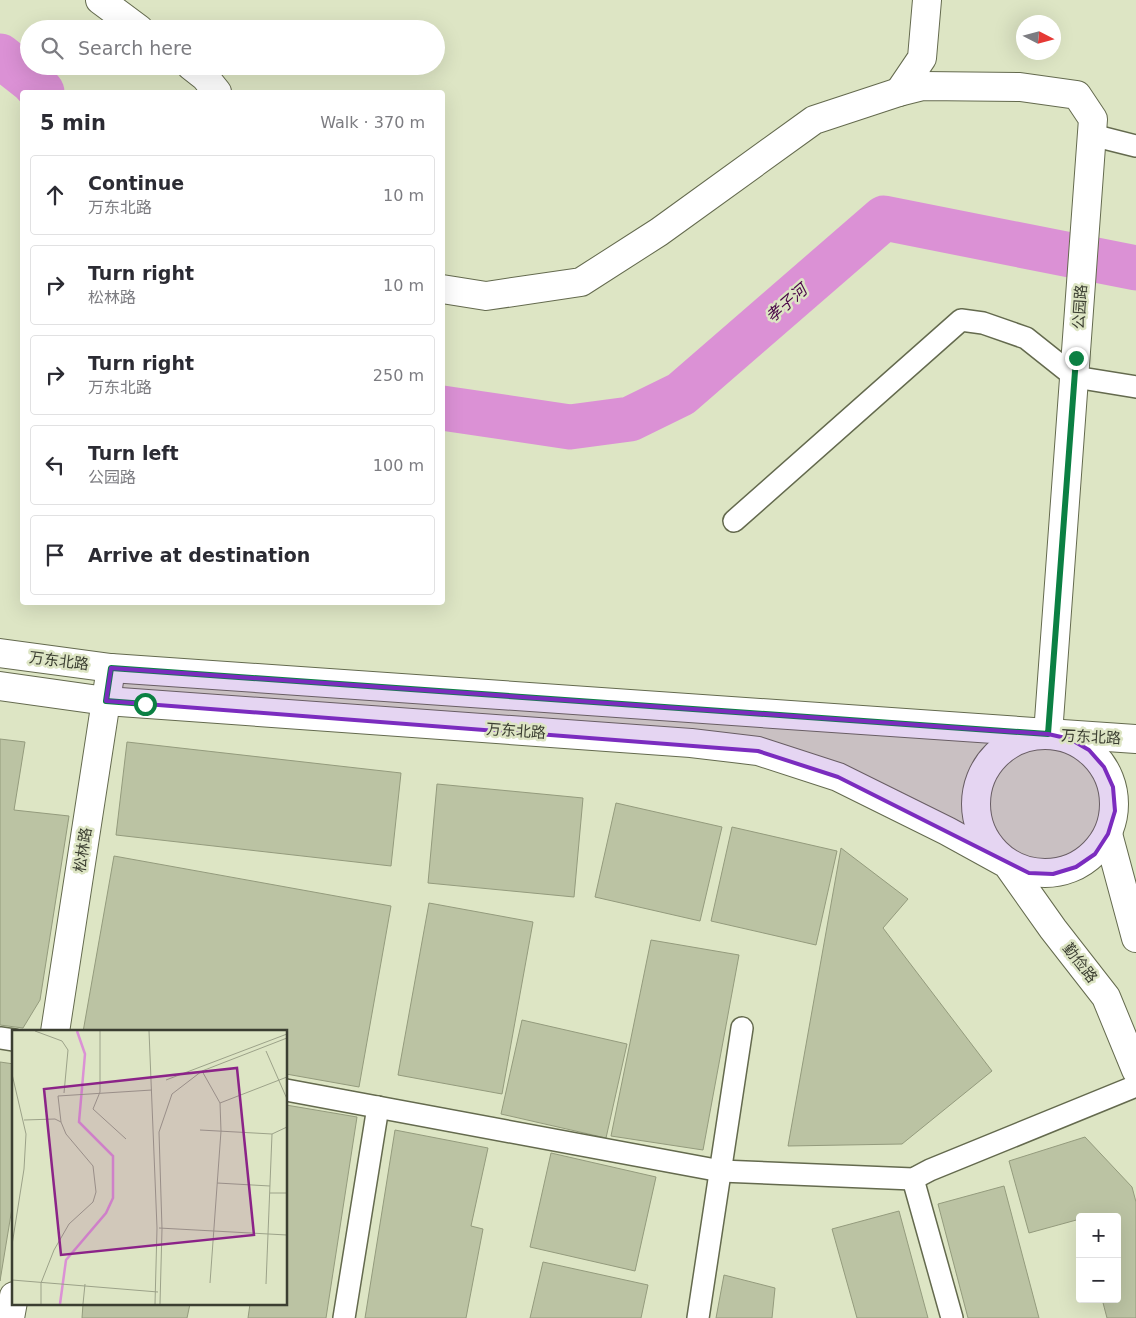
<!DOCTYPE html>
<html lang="en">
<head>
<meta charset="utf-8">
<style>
	body { margin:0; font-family:"DejaVu Sans","Noto Sans SC",sans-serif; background:#f7f7f7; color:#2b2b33 }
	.controls { position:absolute; right:15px; bottom:15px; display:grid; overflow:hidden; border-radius:5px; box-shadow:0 5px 20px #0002 }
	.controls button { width:45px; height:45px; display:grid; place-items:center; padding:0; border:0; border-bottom:1px solid #e1e1e2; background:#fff; color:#2b2b33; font:25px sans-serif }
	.compass { position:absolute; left:1016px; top:15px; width:45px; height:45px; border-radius:50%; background:#fff; box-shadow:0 5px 20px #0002; rotate:96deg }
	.stop { position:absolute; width:15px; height:15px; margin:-11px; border:4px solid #0b8043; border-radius:50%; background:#fff }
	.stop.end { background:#0b8043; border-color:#fff; box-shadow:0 1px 5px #0008 }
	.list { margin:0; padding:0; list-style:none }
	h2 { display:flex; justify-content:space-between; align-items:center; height:65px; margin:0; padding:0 20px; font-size:21px }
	h2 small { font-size:16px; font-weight:400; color:#7c7c81 }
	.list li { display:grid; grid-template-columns:32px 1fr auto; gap:15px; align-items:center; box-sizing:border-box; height:80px; margin:0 10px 10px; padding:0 10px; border:1px solid #e1e1e2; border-radius:5px }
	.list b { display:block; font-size:19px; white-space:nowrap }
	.list p { margin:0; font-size:16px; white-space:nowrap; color:#7c7c81 }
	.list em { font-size:16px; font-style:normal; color:#7c7c81 }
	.icon { flex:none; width:28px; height:28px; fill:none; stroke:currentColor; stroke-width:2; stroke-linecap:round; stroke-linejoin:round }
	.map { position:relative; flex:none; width:1136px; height:1318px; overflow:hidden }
	.search { position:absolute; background:#fff; box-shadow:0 5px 20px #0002; left:20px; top:20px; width:425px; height:55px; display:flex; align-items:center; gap:12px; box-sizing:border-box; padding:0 18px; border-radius:28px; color:#7c7c81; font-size:19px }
	.panel { position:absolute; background:#fff; box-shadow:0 5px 20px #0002; left:20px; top:90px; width:425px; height:515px; border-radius:5px }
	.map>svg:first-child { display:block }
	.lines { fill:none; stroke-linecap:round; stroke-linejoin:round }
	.river { stroke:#db91d5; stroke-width:45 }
	.building { fill:#bbc3a3; stroke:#949b7d }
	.street-casing { stroke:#646a4e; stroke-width:24 }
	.secondary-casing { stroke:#646a4e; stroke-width:30 }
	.primary-casing { stroke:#646a4e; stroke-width:30 }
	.street { stroke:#fff; stroke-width:21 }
	.secondary { stroke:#fff; stroke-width:28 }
	.primary { stroke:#fff; stroke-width:28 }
	.route { stroke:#0b8043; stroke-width:6 }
	.marked { fill:#7b2cbf; fill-opacity:0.2; stroke:#7b2cbf; stroke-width:4; stroke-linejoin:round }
	.labels { text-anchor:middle; stroke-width:5; stroke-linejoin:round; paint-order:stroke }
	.street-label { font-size:15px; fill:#3b3e31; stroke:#dde5c4 }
	.water-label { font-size:16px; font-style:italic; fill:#4a0648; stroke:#dde5c4 }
	.inset-river { fill:none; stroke:#db91d5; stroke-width:2.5 }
	.inset-road { fill:none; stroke:#9ca289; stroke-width:1 }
	.view { fill:#8b2388; fill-opacity:0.15; stroke:#8b2388; stroke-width:2.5 }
	.inset-edge { fill:none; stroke:#3b3e31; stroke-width:2.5 }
</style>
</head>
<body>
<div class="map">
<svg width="1136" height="1318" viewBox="0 0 1136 1318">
	<rect width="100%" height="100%" fill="#dde5c4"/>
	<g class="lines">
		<g class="river">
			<polyline points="0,56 32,81 42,92"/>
			<polyline points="442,408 570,427 630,419 681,394 884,218 1136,268"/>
		</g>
	</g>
	<g class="building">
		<polygon points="0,739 25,742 14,810 69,816 40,1000 23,1028 0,1025"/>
		<polygon points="127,742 401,773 391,866 116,835"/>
		<polygon points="437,784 583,798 574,897 428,883"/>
		<polygon points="616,803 722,827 700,921 595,897"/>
		<polygon points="732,827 837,851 816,945 711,921"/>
		<polygon points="841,848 908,899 883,928 992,1071 902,1144 788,1146"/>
		<polygon points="114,856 391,906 359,1087 286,1074 286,1032 83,1032"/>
		<polygon points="429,903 533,922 502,1094 398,1075"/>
		<polygon points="651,940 739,955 703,1150 611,1136"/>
		<polygon points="522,1020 627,1044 606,1138 501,1114"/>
		<polygon points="0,1062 14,1064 14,1196 0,1281"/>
		<polygon points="286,1105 357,1117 326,1318 248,1318 250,1304 286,1304"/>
		<polygon points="395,1130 488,1148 471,1226 483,1229 466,1318 365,1318"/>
		<polygon points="1085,1137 1132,1187 1136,1202 1136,1318 1107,1318 1102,1299 1117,1299 1117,1217 1080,1217 1080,1219 1029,1233 1009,1161"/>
		<polygon points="551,1153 656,1177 635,1271 530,1247"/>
		<polygon points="1004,1186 1039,1318 968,1318 938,1204"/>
		<polygon points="899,1211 928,1318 857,1318 832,1229"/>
		<polygon points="543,1262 648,1285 641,1318 530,1318"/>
		<polygon points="724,1275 775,1288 772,1318 716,1318"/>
		<polygon points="83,1304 190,1304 187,1318 82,1318"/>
	</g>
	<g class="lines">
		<g class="street-casing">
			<g id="street">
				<polyline points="1092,135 1136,146"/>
				<polyline points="734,521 961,320 983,323 1026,338 1075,377 1136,387"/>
				<polyline points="0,1038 14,1040"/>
				<polyline points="286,1090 721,1171 913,1179 930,1170 1136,1086"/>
				<polyline points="913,1179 952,1318"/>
				<polyline points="344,1318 378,1107"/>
				<polyline points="698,1318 742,1028"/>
			</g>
		</g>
		<g class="secondary-casing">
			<g id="secondary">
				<polyline points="100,0 139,29"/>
				<polyline points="191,66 205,77 217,92"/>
				<polyline points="899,92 922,58 927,0"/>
				<polyline points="442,289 486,296 581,282 659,232 814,120 899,92 923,86 1020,87 1077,95 1093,119 1048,734"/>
				<polyline points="55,1032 111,668"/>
				<polyline points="10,1318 14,1296"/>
			</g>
		</g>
		<g class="primary-casing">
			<g id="primary">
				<polyline points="0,653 111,668 1136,739"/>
				<polyline points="0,686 106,701 691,743 758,751 838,777 947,831 1007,864 1053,929 1106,997 1136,1070"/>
				<circle cx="1045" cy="804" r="69"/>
				<polyline points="1108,834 1136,938"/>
			</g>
		</g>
		<use href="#street" class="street"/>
		<use href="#secondary" class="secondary"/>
		<use href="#primary" class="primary"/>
	</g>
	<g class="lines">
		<polyline class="route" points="145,704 106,701 111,668 1048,734 1076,358"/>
	</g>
	<path class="marked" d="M111 668 1048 734 1070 739 1089 750 1104 767 1113 787 1115 811 1108 834 1095 854 1076 867 1053 874 1029 873 838 777 758 751 106 701Z"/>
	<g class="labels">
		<g class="street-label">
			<text transform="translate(1080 307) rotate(-86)" y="5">公园路</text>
			<text transform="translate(59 661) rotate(7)" y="5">万东北路</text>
			<text transform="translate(516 731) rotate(4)" y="5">万东北路</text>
			<text transform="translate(1091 737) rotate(3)" y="5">万东北路</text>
			<text transform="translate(83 850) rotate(-81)" y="5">松林路</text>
			<text transform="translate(1080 963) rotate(52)" y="5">勤俭路</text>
		</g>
		<g class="water-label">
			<text transform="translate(786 303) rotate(-41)" y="6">孝子河</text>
		</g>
	</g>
	<g transform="translate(12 1030)">
		<rect width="275" height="275" fill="#dde5c4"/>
		<path class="inset-river" d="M48 274 54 230 94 183 101 168V126L67 92 73 24 65 1"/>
		<path class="inset-road" d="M23 1 50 11 56 20 52 63M88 1V62L81 79 114 109M137 1 145 198 143 274M254 21 275 69M190 41 208 73 209 101 198 253M0 44 14 104 12 139 0 215M154 50 275 4M208 73 275 47M12 90 43 89 49 92M188 100 260 104 275 97M205 153 258 156M258 163H275M147 198 275 205M0 250 146 262M254 254 260 104M29 274V253L42 220 57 194 81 172 84 162 81 136 54 104 49 92 46 66 140 60M71 274 73 254M148 274 150 199 147 102 160 64 190 41 275 8"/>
		<path class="view" d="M225 38 242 205 49 225 32 59Z"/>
		<rect width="275" height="275" class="inset-edge"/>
	</g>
</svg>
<div class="controls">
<button>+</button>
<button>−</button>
</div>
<svg class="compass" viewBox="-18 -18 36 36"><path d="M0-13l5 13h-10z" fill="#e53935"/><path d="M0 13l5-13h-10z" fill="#7c7c81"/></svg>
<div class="stop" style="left:145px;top:704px"></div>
<div class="stop end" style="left:1076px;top:358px"></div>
<div class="search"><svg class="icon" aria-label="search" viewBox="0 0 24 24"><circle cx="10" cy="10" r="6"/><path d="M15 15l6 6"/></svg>Search here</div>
<section class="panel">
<h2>5 min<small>Walk · 370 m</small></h2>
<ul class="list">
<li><svg class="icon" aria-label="ahead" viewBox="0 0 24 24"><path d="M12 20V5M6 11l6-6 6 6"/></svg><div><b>Continue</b><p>万东北路</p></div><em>10 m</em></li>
<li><svg class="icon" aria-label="right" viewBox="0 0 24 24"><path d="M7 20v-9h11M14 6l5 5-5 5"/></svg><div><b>Turn right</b><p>松林路</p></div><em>10 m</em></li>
<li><svg class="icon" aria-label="right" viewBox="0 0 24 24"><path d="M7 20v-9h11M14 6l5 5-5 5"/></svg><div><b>Turn right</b><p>万东北路</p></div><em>250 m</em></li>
<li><svg class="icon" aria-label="left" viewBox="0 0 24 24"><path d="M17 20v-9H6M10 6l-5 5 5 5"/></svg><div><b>Turn left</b><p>公园路</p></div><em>100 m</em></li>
<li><svg class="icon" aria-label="arrive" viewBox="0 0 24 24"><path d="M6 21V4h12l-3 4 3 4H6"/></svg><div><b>Arrive at destination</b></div></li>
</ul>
</section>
</div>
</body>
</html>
